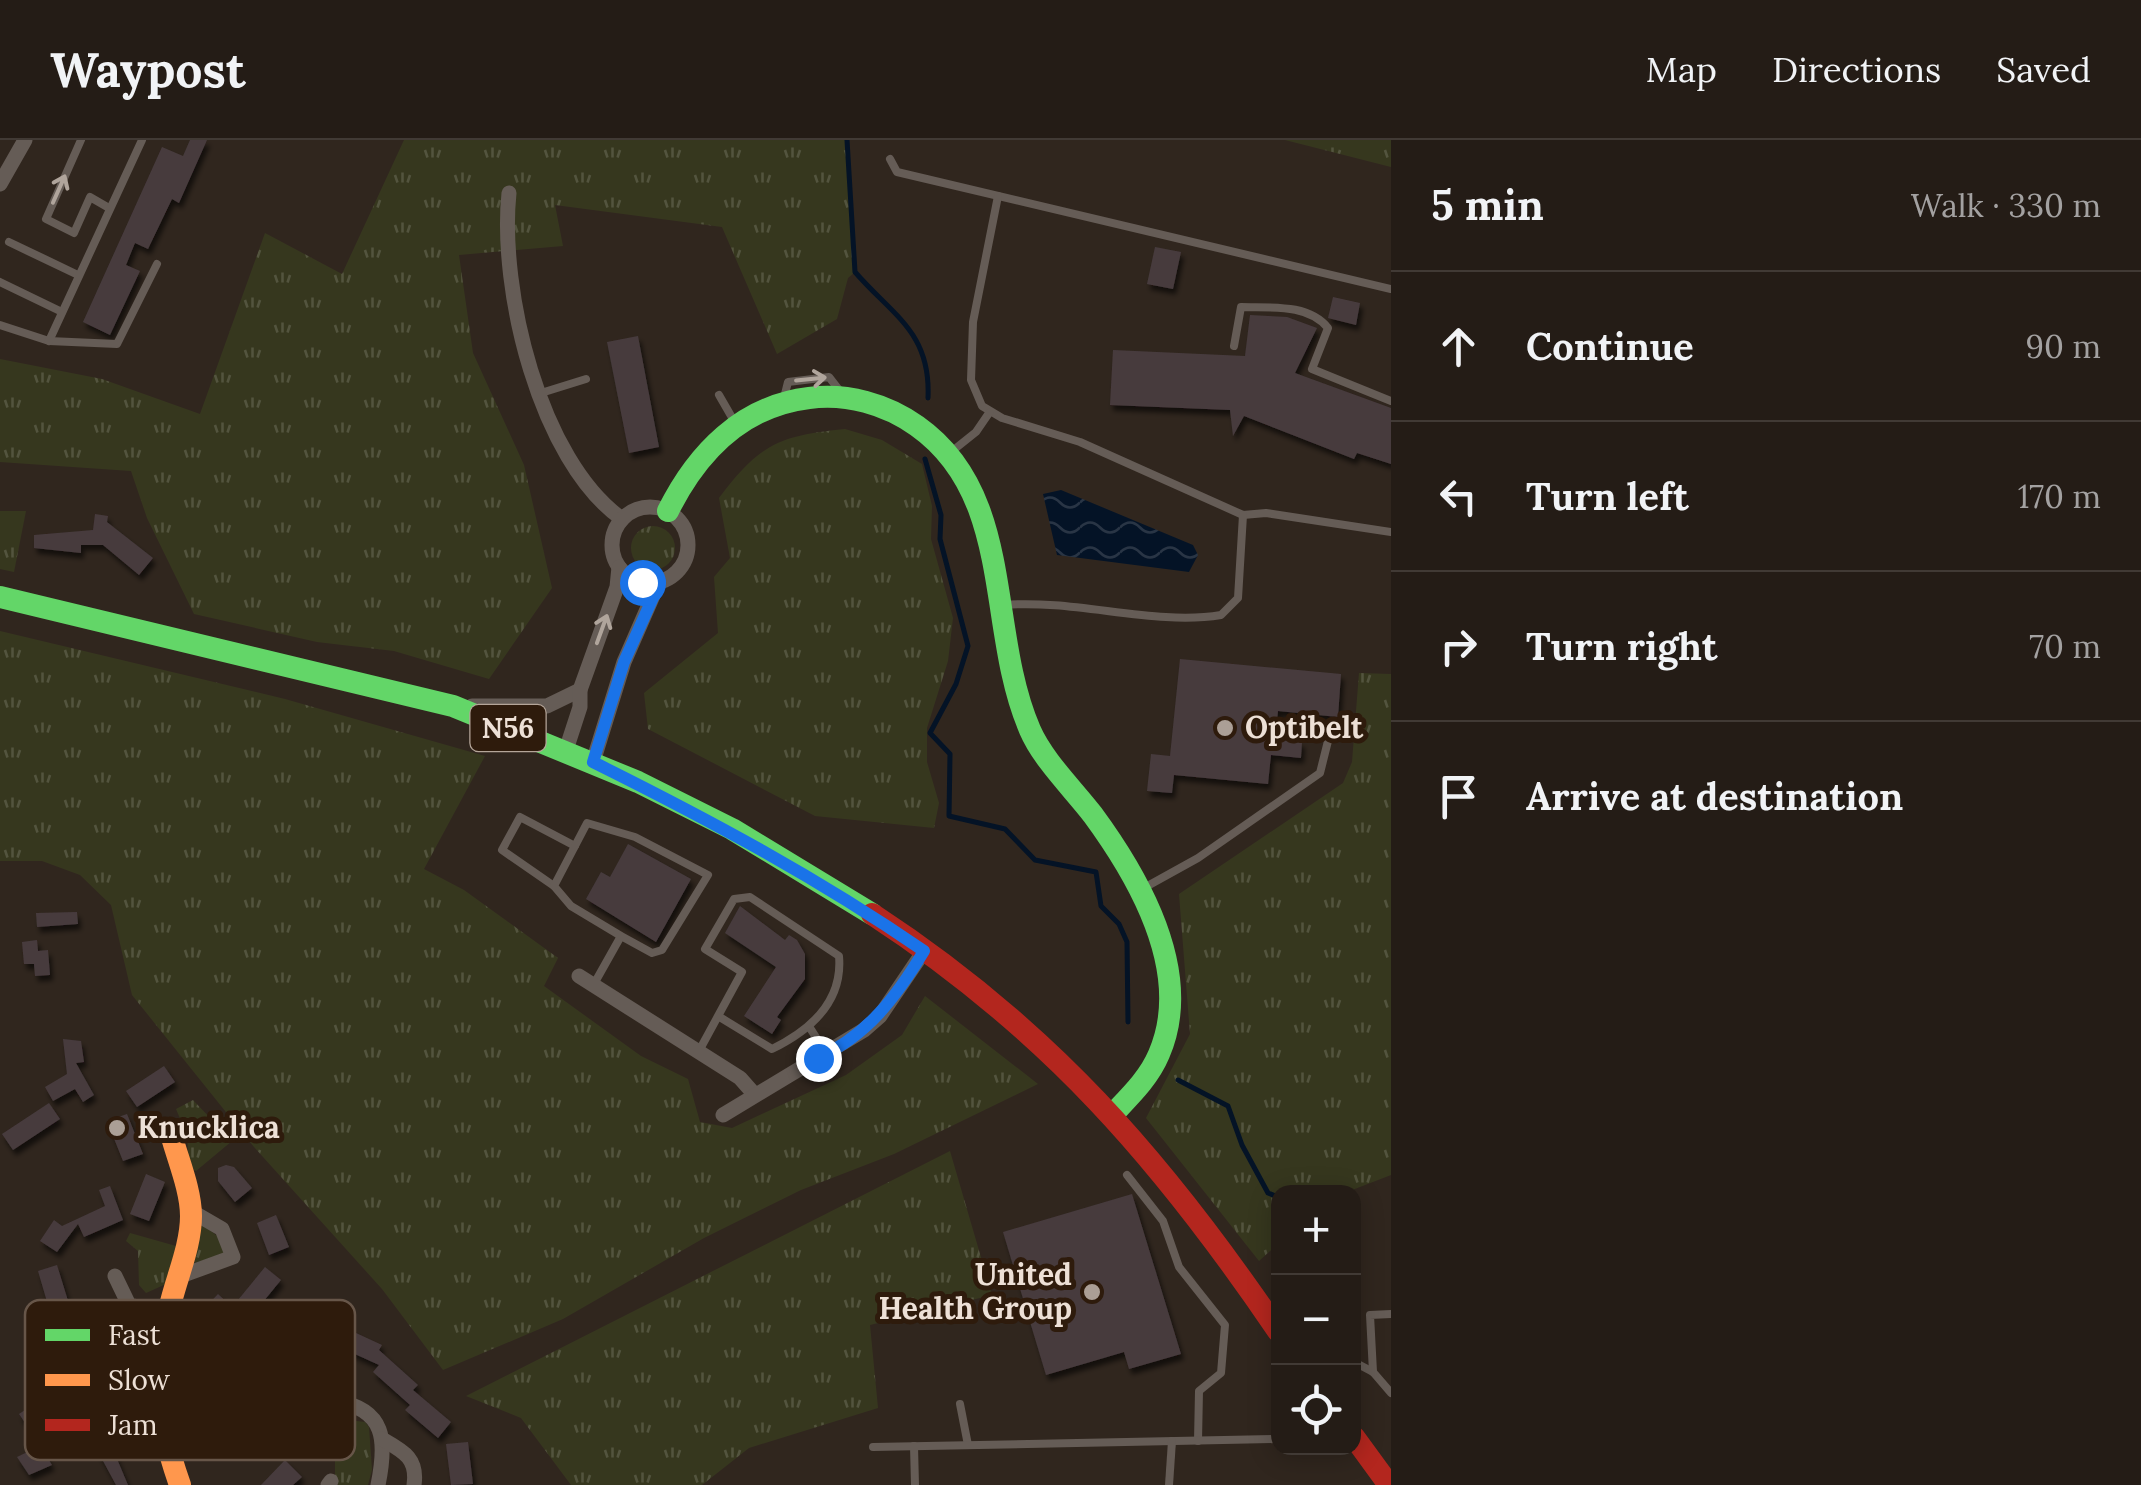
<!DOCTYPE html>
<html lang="en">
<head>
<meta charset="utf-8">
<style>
	body { margin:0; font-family:Lora,serif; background:#2c251f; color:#f1f3f6 }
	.controls { position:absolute; right:30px; bottom:30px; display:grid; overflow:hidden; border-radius:20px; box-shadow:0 5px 25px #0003 }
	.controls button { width:90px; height:90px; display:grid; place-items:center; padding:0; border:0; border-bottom:2px solid #413a35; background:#241c16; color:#f1f3f6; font:50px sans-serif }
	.stop { position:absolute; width:30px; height:30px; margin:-22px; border:8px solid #1a73e8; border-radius:50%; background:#fff }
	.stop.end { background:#1a73e8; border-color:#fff; box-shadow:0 2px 10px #0008 }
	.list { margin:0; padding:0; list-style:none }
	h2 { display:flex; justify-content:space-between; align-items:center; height:130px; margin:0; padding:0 40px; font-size:42px }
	h2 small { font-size:32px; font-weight:400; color:#a3a1a1 }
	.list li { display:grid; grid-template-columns:65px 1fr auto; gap:30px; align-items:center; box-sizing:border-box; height:150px; padding:0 40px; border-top:2px solid #413a35 }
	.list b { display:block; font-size:38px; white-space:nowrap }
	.list em { font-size:32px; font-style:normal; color:#a3a1a1 }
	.icon { flex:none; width:55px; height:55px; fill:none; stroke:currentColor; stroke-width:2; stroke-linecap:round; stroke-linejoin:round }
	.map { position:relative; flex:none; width:1391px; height:1345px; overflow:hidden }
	header { display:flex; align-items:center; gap:60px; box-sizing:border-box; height:140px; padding:0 50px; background:#241c16; border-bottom:2px solid #413a35 }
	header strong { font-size:48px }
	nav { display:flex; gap:55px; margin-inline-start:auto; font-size:35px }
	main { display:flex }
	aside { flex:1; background:#241c16 }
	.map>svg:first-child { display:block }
	.grass { fill:url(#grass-tufts) }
	.water { fill:url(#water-waves) }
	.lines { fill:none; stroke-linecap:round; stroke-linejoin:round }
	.stream { stroke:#041326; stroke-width:5 }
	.building { fill:#473b3e; filter:url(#shadow) }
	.lane { stroke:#655c56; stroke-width:8 }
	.street { stroke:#655c56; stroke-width:15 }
	.fast { stroke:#63d668; stroke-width:22 }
	.slow { stroke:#ff974d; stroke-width:22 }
	.jam { stroke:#b3261e; stroke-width:22 }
	.oneway { stroke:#b0a59c }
	.route { stroke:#1a73e8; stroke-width:12 }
	.poi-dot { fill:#ab9f96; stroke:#2e1b0c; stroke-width:4 }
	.labels { text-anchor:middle; stroke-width:10; stroke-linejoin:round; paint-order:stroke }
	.shield { fill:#2e1b0c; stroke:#b4a599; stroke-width:2.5 }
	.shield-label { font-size:28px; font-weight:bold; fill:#ede0d6 }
	.poi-label { font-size:30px; font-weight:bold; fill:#ede0d6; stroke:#2e1b0c; text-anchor:start }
	.key { fill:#2e1b0c; stroke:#675649; stroke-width:2.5 }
	.key-label { font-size:28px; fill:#ede0d6 }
</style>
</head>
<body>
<header>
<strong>Waypost</strong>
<nav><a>Map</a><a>Directions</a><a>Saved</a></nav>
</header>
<main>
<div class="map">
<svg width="1391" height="1345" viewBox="0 0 1391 1345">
	<defs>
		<pattern id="grass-tufts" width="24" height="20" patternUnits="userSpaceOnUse" patternTransform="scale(2.5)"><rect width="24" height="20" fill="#36371e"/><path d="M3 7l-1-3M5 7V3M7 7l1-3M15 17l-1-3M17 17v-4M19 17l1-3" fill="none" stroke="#53543e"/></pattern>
		<pattern id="water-waves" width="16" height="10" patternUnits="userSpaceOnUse" patternTransform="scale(2.5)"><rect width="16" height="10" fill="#041326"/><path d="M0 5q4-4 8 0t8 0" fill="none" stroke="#293545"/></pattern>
		<filter id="shadow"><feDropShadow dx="3" dy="5.5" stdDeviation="2.5" flood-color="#0009"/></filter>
	</defs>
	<rect width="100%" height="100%" fill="#30261e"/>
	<g class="grass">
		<polygon points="404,0 847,0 855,132 848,138 837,179 777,214 722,87 555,65 563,106 459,115 473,213 524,325 552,448 489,539 394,511 317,502 194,474 147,378 131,331 0,322 0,219 102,239 200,274 265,93 342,134"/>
		<polygon points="1285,0 1391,0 1391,27"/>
		<path d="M845 289 882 300 922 324 932 366 931 399 953 478 948 521 927 588V622L939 663 934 688 815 676 648 589 644 553 718 493 714 437 730 418 719 358C760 304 778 296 845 289Z"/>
		<polygon points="0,371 26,371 14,432 0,429"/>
		<circle cx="653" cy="408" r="22"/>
		<polygon points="0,491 285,559 485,616 424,729 464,750 558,818 544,846 641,916 688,939 700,982 732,988 846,935 902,895 925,856 1038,944 894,1014 801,1050 704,1098 563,1179 443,1230 382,1149 254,1007 132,855 111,765 80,735 42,721 0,721"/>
		<polygon points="1359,533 1391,534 1391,1035 1347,1052 1278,1052 1278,1104 1259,1121 1146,978 1190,894 1179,754 1343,643 1352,622"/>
		<polygon points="193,960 232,1001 196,1031 189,1027 187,995 176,969"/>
		<polygon points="950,1011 992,1155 870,1185 878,1268 749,1308 702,1345 571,1345 521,1278 466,1256"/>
		<polygon points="200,1083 220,1098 226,1114 194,1123"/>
		<polygon points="130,1093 176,1106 166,1144 146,1153 139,1145 138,1111 126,1101"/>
		<polygon points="321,1277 365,1282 369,1287 372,1330 368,1345 335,1345 335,1301 320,1288 301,1283"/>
	</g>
	<polygon class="water" points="1061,350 1193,405 1198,415 1189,432 1057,415 1043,354"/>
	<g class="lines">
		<g class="stream">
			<path d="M847 0 855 132C893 176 931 192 928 258"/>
			<polyline points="925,319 941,375 940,399 968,506 956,544 930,593 950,614 949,676 1005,689 1035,720 1096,732 1101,766 1119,784 1127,802 1128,882"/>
			<polyline points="1178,940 1228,966 1242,1005 1268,1053 1278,1057"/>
		</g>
	</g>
	<g class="building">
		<polygon points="190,0 207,0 179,63 172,59 148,109 135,103 126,125 140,131 110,195 83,182 162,7 183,16"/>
		<polygon points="1155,107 1181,112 1173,149 1147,144"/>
		<polygon points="1333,157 1360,163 1356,185 1328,178"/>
		<polygon points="1250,175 1287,177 1317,188 1295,233 1391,268 1391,324 1357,313 1354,319 1244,276 1233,296 1230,270 1110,265 1113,210 1245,216"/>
		<polygon points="638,196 659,307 629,313 607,202"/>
		<polygon points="95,374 108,376 107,382 153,418 139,435 103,405 81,405 81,413 34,408 34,395 93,390"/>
		<polygon points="1180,519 1341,534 1338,577 1278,571 1275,600 1302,602 1301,618 1271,615 1268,644 1174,635 1172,653 1147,651 1151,614 1170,616"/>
		<polygon points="628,704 691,739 656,802 586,759 601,732 610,737"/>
		<polygon points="740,766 785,800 789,795 797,800 805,814 805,839 777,877 781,880 772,894 744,876 776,827 725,793"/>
		<polygon points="77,772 78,784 37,787 36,773"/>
		<polygon points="37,800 38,811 48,810 50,835 35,836 34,824 24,824 22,802"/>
		<polygon points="63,899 81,901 84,922 76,923 94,955 83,962 75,949 53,961 45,947 67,934"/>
		<polygon points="164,926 175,942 137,967 126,951"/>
		<polygon points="49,963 60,979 13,1010 2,994"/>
		<polygon points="127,974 143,1014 123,1021 107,981"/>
		<polygon points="226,1025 234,1027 252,1048 235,1062 218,1041 218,1028"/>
		<polygon points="146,1034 165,1042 149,1081 130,1074"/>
		<polygon points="110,1046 123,1080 84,1097 78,1084 57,1112 40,1101 54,1080 62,1086 105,1066 99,1050"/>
		<polygon points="1132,1054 1181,1214 1129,1229 1124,1212 1046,1235 1003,1092"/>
		<polygon points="276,1075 289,1107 269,1115 257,1083"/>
		<polygon points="57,1125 69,1164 91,1208 71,1218 53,1182 38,1131"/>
		<polygon points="265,1127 281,1140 254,1173 238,1160"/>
		<polygon points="218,1154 233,1168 201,1202 186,1188"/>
		<polygon points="343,1187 382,1205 379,1210 418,1245 413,1250 451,1282 438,1298 405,1270 410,1265 373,1232 379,1225 335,1205"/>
		<polygon points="88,1246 108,1287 104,1288 128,1345 116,1345 68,1256"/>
		<polygon points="40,1260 52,1276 31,1291 19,1274"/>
		<polygon points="468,1302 473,1344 451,1345 446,1304"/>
		<polygon points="40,1306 52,1325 29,1335 17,1317"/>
		<polygon points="285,1320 302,1337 293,1345 261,1345"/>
	</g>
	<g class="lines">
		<g class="lane">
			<polyline points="81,0 46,79 74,93 90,57 109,68"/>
			<polyline points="890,19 897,32 1391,149"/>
			<polyline points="998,56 973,182 971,240 982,266 1002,278 1080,302 1243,375 1266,373 1391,392"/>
			<polyline points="9,102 78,135"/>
			<polyline points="0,142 62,172"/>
			<polyline points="0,185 49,201 117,204 157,124"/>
			<polyline points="49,201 142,0"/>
			<path d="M1234 206 1241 167C1269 168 1308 163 1328 188L1312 229 1391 261"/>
			<polyline points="541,253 586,239"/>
			<polyline points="719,255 734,281"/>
			<polyline points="784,258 788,242 829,237 843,255"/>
			<polyline points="951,312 976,292 989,273"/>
			<path d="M1004 465C1075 459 1155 486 1221 475L1238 458 1243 375"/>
			<polyline points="554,746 502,710 520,677 575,706"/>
			<polyline points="1142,749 1198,718 1320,633 1329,597 1282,589"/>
			<polyline points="594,844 621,796 652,813 662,810 708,735 635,697 587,683 554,746 571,766 621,796"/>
			<polyline points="810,888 826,913"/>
			<path d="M699 911 718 876 772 909C811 890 843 861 839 816L750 757 734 759 705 809 742 832 718 876"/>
			<polyline points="1127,1035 1163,1081 1179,1127 1225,1185 1221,1233 1199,1251 1198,1301"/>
			<polyline points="1354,1222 1373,1232 1391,1253"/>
			<polyline points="1373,1232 1370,1175 1391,1174"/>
			<polyline points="960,1264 968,1305"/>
			<polyline points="914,1306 915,1345"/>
			<polyline points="873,1307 1278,1299"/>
			<polyline points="1169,1345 1172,1301"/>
		</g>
		<g class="street">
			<polyline points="0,44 25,0"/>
			<path d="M509 53C499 149 539 320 622 379"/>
			<circle cx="650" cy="405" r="38"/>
			<polyline points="472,566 547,566 580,550"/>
			<polyline points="566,610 580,567 580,550 617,447 619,427"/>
			<polyline points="593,622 624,522 659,442"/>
			<polyline points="579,836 740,938 755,955"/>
			<polyline points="723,975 864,890 880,876 924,811"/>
			<polyline points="115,1136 129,1165 167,1173"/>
			<polyline points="178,1137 233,1117 222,1089 191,1071"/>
			<path d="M335 1261C386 1269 387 1301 378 1345"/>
			<path d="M382 1299C403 1311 418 1318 414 1345"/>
			<polyline points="328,1345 331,1341"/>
		</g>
		<g class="fast">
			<path d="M668 371C697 313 742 266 809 258 847 253 886 264 917 286 1016 356 986 489 1030 590 1043 620 1073 649 1093 675 1140 739 1194 833 1159 914 1149 938 1130 956 1113 974"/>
			<polyline points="0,457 453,566 638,642 732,689 872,774"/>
		</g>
		<path class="slow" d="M171 994C178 1020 191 1050 191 1076 191 1103 179 1132 172 1158 152 1231 155 1274 180 1345"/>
		<g class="jam">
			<path d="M872 774C1048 889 1161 1019 1278 1191"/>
			<polyline points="1354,1297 1389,1345"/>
		</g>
	</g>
	<defs><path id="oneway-shaft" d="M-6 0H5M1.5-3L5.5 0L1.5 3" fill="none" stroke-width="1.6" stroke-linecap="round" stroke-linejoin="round" transform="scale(2.5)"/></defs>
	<g class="oneway">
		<use href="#oneway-shaft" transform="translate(59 49) rotate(-66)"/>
		<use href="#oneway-shaft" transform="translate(811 239) rotate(-6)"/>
		<use href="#oneway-shaft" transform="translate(602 489) rotate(-70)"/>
	</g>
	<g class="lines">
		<path class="route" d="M642 442H660L624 522 593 622C708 679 818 738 924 811 896 857 868 895 818 918"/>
	</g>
	<g class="poi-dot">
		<circle cx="1225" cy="588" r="10"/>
		<circle cx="117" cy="988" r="10"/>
		<circle cx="1092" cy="1152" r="10"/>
	</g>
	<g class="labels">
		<rect class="shield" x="470.5" y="565" width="75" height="46" rx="8"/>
		<g class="shield-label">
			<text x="508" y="598">N56</text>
		</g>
		<g class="poi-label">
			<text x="1245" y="598">Optibelt</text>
			<text x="137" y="998">Knucklica</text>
			<text x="1072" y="1145" text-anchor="end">United<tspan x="1072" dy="34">Health Group</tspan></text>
		</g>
	</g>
	<rect x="25" y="1160" width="330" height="160" rx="15" class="key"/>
	<rect x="45" y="1189" width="45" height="12" fill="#63d668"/>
	<rect x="45" y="1234" width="45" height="12" fill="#ff974d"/>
	<rect x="45" y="1279" width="45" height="12" fill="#b3261e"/>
	<g class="key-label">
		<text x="108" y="1205">Fast</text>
		<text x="108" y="1250">Slow</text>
		<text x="108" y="1295">Jam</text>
	</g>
</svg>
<div class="controls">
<button>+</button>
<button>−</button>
<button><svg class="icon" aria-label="locate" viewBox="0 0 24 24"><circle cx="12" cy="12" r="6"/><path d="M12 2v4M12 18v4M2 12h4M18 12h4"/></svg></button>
</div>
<div class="stop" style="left:642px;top:442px"></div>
<div class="stop end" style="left:818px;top:918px"></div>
</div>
<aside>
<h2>5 min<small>Walk · 330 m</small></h2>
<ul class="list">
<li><svg class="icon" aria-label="ahead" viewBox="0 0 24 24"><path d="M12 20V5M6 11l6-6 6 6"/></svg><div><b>Continue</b></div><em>90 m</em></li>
<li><svg class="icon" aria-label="left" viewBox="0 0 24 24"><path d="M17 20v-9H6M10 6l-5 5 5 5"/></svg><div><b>Turn left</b></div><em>170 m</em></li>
<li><svg class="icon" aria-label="right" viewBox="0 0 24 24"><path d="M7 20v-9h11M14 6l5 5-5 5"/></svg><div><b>Turn right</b></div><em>70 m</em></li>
<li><svg class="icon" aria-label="arrive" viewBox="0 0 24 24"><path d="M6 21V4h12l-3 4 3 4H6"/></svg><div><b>Arrive at destination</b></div></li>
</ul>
</aside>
</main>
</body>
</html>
